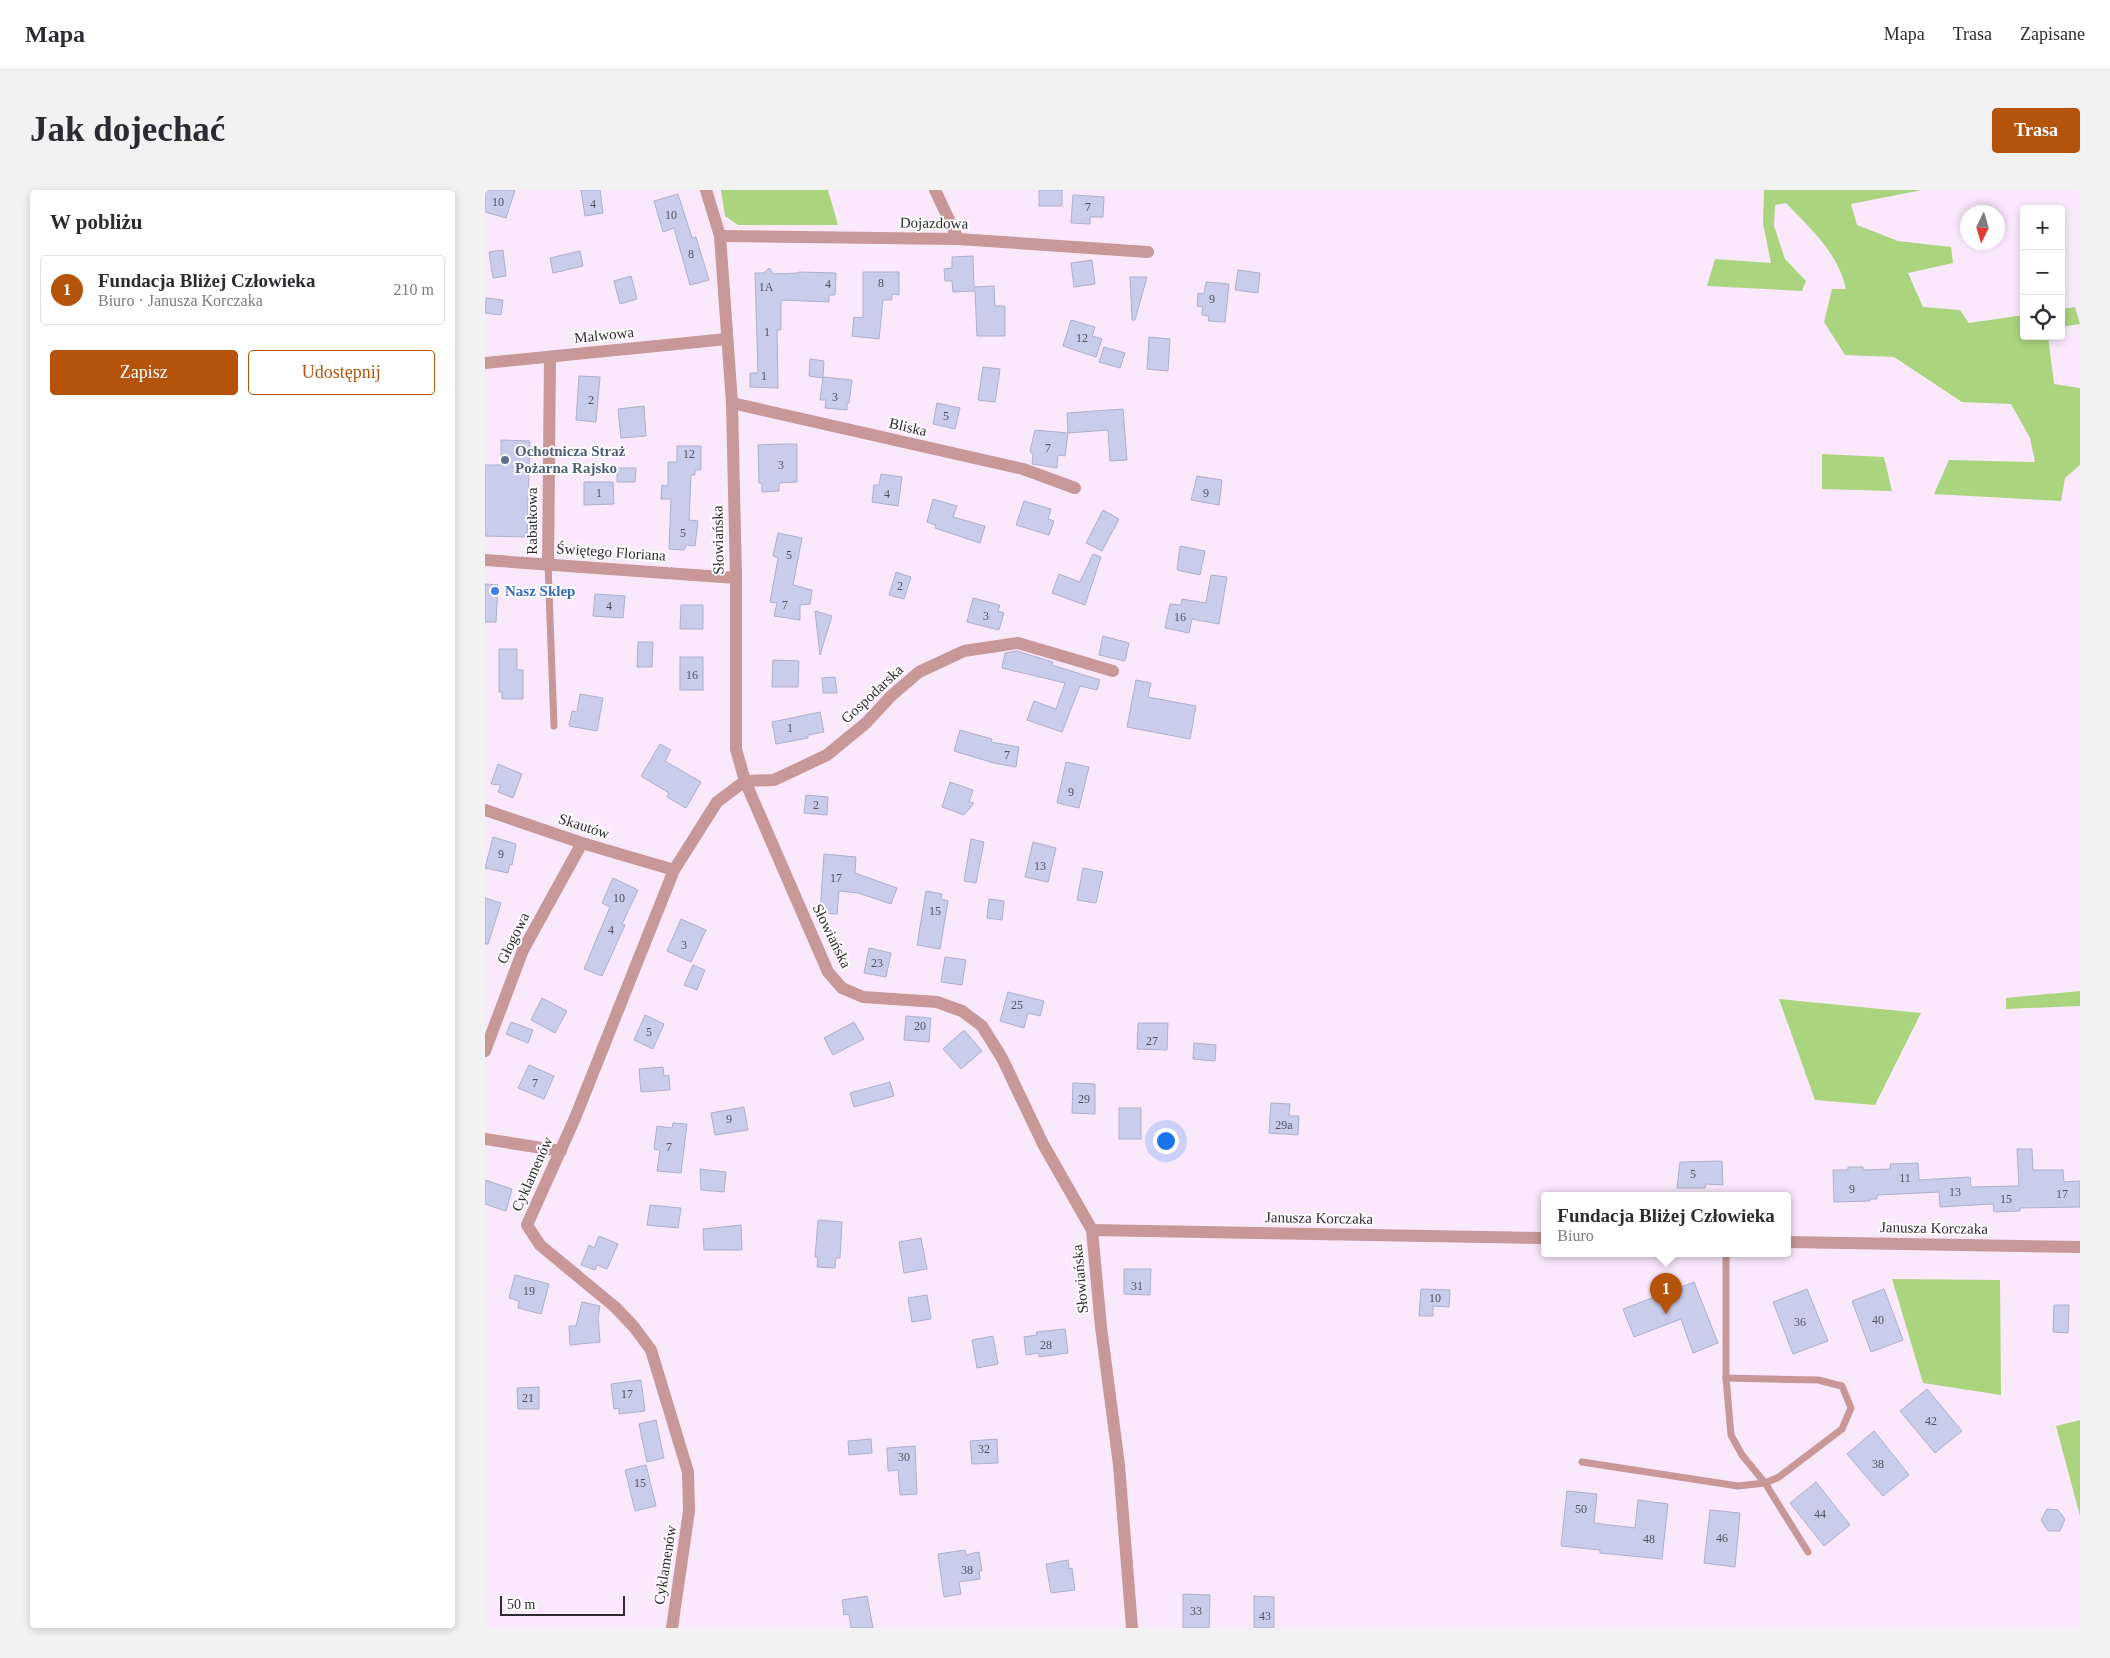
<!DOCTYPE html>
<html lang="pl">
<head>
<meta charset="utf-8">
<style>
	body { margin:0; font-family:"Times New Roman",serif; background:#f2f2f3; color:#2b2b33 }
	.controls { position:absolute; right:15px; top:15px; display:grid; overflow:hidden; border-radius:5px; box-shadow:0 2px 8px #0003 }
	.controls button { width:45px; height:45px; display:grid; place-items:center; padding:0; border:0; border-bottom:1px solid #e1e1e2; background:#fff; color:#2b2b33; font:25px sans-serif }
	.compass { position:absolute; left:1475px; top:15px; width:45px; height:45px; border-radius:50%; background:#fff; box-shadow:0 2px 8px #0003; rotate:185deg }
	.scale { position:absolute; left:15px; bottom:12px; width:125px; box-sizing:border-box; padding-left:5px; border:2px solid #312932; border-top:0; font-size:14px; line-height:18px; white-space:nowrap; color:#312932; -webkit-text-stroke:4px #fcfcfc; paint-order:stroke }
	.you { position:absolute; left:680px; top:950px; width:18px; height:18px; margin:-12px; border:4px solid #fff; border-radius:50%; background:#1a73e8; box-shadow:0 0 0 8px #1a73e833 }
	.badge { display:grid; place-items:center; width:32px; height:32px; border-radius:50%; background:#b45309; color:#fff; font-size:16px; font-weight:700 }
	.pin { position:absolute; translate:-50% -41px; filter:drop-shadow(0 1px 2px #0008) }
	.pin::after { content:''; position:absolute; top:26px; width:18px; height:15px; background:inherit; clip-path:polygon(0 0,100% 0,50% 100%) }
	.popup { position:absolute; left:1056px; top:1002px; width:250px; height:65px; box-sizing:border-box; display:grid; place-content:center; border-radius:5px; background:#fff; filter:drop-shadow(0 1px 4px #0005); font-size:16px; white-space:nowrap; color:#7c7c81 }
	.popup b { font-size:19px; color:#2b2b33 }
	.popup::after { content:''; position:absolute; left:50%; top:100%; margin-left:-10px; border:10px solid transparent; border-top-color:#fff }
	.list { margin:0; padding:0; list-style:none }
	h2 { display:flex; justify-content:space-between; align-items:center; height:65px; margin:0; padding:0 20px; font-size:21px }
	h2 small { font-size:16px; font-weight:400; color:#7c7c81 }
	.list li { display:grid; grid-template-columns:32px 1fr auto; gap:15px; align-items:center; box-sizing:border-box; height:70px; margin:0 10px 10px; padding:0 10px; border:1px solid #e1e1e2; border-radius:5px }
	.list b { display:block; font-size:19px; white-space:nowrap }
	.list p { margin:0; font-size:16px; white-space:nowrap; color:#7c7c81 }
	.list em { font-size:16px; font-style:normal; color:#7c7c81 }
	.actions { display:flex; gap:10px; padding:15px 20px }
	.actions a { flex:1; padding:11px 0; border:1px solid #b45309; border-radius:5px; text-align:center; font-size:18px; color:#b45309 }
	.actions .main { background:#b45309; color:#fff }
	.icon { flex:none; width:28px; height:28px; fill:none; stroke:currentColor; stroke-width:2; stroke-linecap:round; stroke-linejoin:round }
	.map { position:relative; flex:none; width:1595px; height:1438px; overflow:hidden; border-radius:5px }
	header { display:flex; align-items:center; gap:30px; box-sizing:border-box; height:70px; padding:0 25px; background:#fff; border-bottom:1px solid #e1e1e2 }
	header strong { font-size:24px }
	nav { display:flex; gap:28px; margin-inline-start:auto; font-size:18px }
	.intro { display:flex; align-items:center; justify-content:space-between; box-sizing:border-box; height:120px; padding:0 30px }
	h1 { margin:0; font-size:35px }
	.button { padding:12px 22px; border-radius:5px; background:#b45309; color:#fff; font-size:18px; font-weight:700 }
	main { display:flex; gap:30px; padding:0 30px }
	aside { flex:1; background:#fff; border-radius:5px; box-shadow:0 2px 8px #0003 }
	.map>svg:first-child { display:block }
	.green { fill:#abd47e }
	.building { fill:#c9ccea; stroke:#adb0cd }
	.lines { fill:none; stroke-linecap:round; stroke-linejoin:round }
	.service { stroke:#c89898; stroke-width:7 }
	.minor { stroke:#c89898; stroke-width:12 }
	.service-dot { fill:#5c6f8a; stroke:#fcfcfc; stroke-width:2 }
	.shop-dot { fill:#3f7fe0; stroke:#fcfcfc; stroke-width:2 }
	.labels { text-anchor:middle; stroke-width:4; stroke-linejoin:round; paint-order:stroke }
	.number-label { font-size:12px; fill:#575260 }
	.street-label { font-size:15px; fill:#312932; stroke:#fcfcfc }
	.service-label { font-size:15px; font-weight:bold; fill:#4e5e75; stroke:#fcfcfc; text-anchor:start }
	.shop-label { font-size:15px; font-weight:bold; fill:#366cbe; stroke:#fcfcfc; text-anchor:start }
</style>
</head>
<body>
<header>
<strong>Mapa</strong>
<nav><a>Mapa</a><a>Trasa</a><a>Zapisane</a></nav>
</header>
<div class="intro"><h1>Jak dojechać</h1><a class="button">Trasa</a></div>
<main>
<aside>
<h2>W pobliżu<small></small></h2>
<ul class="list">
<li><span class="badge">1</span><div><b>Fundacja Bliżej Człowieka</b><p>Biuro · Janusza Korczaka</p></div><em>210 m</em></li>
</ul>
<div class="actions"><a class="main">Zapisz</a><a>Udostępnij</a></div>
</aside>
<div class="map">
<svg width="1595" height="1438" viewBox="0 0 1595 1438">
	<rect width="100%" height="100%" fill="#fae8fc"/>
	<g class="green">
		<polygon points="236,0 343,0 353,35 253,35 240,26"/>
		<path d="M1279 0H1437L1366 14 1372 35 1413 51 1466 57 1468 73 1423 83 1438 117 1475 120 1484 133 1539 125V146H1563L1569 194 1595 198V275L1580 288 1576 311 1449 304 1464 270 1550 272 1545 248 1526 214 1477 212 1409 167 1360 165 1339 132 1347 99H1361C1353 63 1326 39 1301 13L1290 15 1289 36 1300 69 1321 91 1317 101 1222 96 1230 69 1286 73 1278 34Z"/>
		<polygon points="1590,117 1595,134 1576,137 1576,119"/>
		<polygon points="1337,264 1399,267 1407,301 1337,299"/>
		<polygon points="1595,801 1595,816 1521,819 1521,808"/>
		<polygon points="1294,809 1436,823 1390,915 1330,910"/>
		<polygon points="1407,1089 1515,1090 1516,1205 1438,1193"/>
		<polygon points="1595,1230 1595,1326 1571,1236"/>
	</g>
	<g class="building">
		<polygon points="0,0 30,0 21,28 0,22"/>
		<polygon points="96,0 115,0 118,23 100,26"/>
		<rect x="554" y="0" width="23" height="16"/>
		<polygon points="193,4 207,48 211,47 224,90 205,95 189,38 178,42 169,11"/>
		<polygon points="588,5 619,7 618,27 605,27 605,34 586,33"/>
		<polygon points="18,60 21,86 8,88 4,62"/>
		<polygon points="95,61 98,76 68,83 65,68"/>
		<polygon points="488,66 489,97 509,96 510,116 520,116 520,146 492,146 490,101 468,102 467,91 460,91 459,79 467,78 467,67"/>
		<polygon points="607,70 610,94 589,97 586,73"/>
		<polygon points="284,78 289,84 313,83 314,82 351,83 350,105 344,105 344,112 296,110 296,140 292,140 293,198 265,197 265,183 273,183 270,83 279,83"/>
		<polygon points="753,80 775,83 773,103 750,100"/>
		<polygon points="378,82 414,82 414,105 407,104 407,110 398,110 394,149 367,146 369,127 378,128"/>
		<polygon points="146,86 152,109 135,114 129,91"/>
		<polygon points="645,87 662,87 650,130 647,130"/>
		<polygon points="721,92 744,94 740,132 723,131 724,126 717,125 718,117 712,116 713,103 719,104"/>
		<polygon points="1,108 18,110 16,125 0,123"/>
		<polygon points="586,130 610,137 607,146 617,149 611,167 578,156"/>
		<polygon points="664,147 685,149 683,181 662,179"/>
		<polygon points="619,157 640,163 635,178 614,172"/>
		<polygon points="325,169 339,171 338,187 367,190 364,213 362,213 362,220 340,218 341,210 335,210 338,188 324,186"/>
		<polygon points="498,177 515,179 510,212 493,210"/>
		<polygon points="94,186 115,187 111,232 91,230"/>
		<polygon points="452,213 475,218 470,239 448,234"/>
		<polygon points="159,216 161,246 136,248 133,219"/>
		<polygon points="638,219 642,270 625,271 623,240 583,243 582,223"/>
		<polygon points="550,240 583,243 580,266 573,265 572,278 547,274 548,265 545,261"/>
		<polygon points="16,250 45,251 42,347 0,346 0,275 16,275"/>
		<polygon points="296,254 312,254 312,292 294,293 294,301 277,302 277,293 274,293 273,255"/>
		<polygon points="192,256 216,256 216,280 210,280 210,285 206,285 204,330 213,331 210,356 201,355 199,360 184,359 186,309 176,309 177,295 183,296 183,272 192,272"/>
		<polygon points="132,278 151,278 150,292 132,292"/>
		<polygon points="396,284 417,287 413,316 387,312 389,295 394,295"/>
		<polygon points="712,286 737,290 734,315 706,310"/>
		<polygon points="99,292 128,292 129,314 99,315"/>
		<polygon points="448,309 472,316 468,327 500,336 495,353 450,338 451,335 442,332"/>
		<polygon points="539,311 566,319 563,329 569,331 564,345 531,335"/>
		<polygon points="618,320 634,329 617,361 601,353"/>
		<polygon points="293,343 317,348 308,395 327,400 325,414 315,415 315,430 289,426 292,413 285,412 293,368 288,366"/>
		<polygon points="695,356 720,361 715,385 692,380"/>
		<polygon points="608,364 616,367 600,415 567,403 574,384 595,392"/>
		<polygon points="411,382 426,387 419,409 404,405"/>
		<polygon points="726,385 742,387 734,434 707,429 704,443 680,438 685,414 696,415 697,409 721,413"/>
		<polygon points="0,394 13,395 11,432 0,432"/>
		<polygon points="110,404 140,406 138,428 108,426"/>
		<polygon points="488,408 515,415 513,421 519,423 514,440 482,432"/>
		<polygon points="196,415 218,415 218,439 195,439"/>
		<polygon points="330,421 347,426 335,465"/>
		<polygon points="618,446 644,453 640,471 614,465"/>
		<polygon points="153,452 168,452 167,477 152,477"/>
		<polygon points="14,459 32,459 32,480 38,480 38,509 17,509 17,502 14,502"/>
		<polygon points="532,461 568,472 567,475 615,490 612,500 595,496 577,542 542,530 549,511 571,519 580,493 517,478 520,463"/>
		<rect x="195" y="467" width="23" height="33"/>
		<polygon points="288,470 314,471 313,497 287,497"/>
		<polygon points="350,487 352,503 338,503 337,488"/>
		<polygon points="651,490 666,493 663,507 711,516 705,549 642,537"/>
		<polygon points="95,504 118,508 112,541 84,536 87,521 92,522"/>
		<polygon points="335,522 339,542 323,545 323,548 291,554 287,532"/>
		<polygon points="475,540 507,549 506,552 534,557 531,577 509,573 469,561"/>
		<polygon points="175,554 186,560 180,571 216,592 201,618 182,607 184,603 156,586"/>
		<polygon points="581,572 604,577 594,618 572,613"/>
		<polygon points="13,574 37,584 28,608 13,602 16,595 6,594"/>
		<polygon points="465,592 488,600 484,612 489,613 479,625 457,617"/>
		<polygon points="321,605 343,607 342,625 319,623"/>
		<polygon points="8,647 31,654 27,675 25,674 23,683 0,678"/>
		<polygon points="486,649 499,652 491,693 479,691"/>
		<polygon points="548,652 571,658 563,692 540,687"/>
		<polygon points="339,664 371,667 370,683 412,698 406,714 373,703 354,701 352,724 335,723"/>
		<polygon points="598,678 618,682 611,713 592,710"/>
		<polygon points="128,688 153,700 137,734 140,735 117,786 99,779 125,717 117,713"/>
		<polygon points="441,701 457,704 456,709 463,711 455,759 432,755"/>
		<polygon points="0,708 16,713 3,754 0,754"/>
		<polygon points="504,709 519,711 517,730 502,728"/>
		<polygon points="196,729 221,740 206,772 182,761"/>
		<polygon points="384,758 406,763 401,787 379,783"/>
		<polygon points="460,767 481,770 477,795 456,792"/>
		<polygon points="208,775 220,780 212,800 199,795"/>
		<polygon points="523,802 559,811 555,826 543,823 539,838 515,831"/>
		<polygon points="57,808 82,821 70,843 46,830"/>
		<polygon points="160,825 179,834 168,859 149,850"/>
		<polygon points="421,826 446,828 444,852 419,850"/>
		<polygon points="26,832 48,840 43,853 21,844"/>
		<polygon points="369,832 379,849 348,865 339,848"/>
		<polygon points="653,833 683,833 682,860 652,859"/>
		<polygon points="479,840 497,861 476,879 458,859"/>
		<polygon points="709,853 731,855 730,871 708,869"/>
		<polygon points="44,875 69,886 59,909 33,898"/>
		<polygon points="178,877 179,886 184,885 185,900 156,902 154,879"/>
		<polygon points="405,892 409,906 369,917 365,903"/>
		<polygon points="588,893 610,894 610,924 587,923"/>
		<polygon points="786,913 805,914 804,926 814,926 813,945 784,943"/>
		<polygon points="259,917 263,940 230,945 226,923"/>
		<rect x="634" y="918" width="22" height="31"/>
		<polygon points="188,933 202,934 196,983 172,981 175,960 169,959 172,936 187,938"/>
		<polygon points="1532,959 1547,959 1548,980 1578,980 1579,992 1595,991 1595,1017 1535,1018 1535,1021 1509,1022 1508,1014 1455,1017 1454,1002 1392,1005 1392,1009 1385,1009 1385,1011 1349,1012 1348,980 1363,980 1363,977 1378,977 1378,980 1406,979 1405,974 1433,973 1434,990 1485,987 1486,997 1534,996"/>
		<polygon points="1237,971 1238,995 1221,994 1220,998 1192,998 1195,972"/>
		<polygon points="215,979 241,982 239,1002 216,1000"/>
		<polygon points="0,990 27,999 21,1021 0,1014"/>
		<polygon points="165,1015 196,1018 193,1038 162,1035"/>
		<polygon points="333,1030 357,1032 355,1068 351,1068 350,1078 332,1077 333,1067 330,1067"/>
		<polygon points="256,1035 257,1060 219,1060 218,1039"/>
		<polygon points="114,1046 133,1054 122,1079 112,1075 110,1080 96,1075 104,1055 109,1058"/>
		<polygon points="436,1048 442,1079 419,1083 414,1052"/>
		<polygon points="639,1079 666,1079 665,1105 639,1104"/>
		<polygon points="30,1085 64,1094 56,1124 33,1118 34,1111 24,1108"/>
		<polygon points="1209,1092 1233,1153 1208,1163 1196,1129 1149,1147 1138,1119"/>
		<polygon points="936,1099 965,1100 964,1117 948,1116 948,1126 934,1126"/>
		<polygon points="1322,1099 1343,1151 1308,1164 1288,1112"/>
		<polygon points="1399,1099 1418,1150 1386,1162 1367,1111"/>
		<polygon points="442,1105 446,1129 427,1132 423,1108"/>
		<polygon points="97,1112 115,1116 113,1127 115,1152 85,1155 84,1136 91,1136"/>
		<polygon points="1569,1115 1584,1115 1583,1143 1568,1142"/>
		<polygon points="580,1139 583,1163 554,1167 553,1163 541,1165 539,1147 552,1145 551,1142"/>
		<polygon points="508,1146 513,1174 492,1178 487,1150"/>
		<polygon points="156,1190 160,1221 134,1224 134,1218 129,1219 126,1194"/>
		<polygon points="54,1197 54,1219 33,1219 32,1198"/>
		<polygon points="1442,1199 1477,1241 1450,1263 1415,1221"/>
		<polygon points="171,1230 179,1268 162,1272 154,1234"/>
		<polygon points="1389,1241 1424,1285 1398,1306 1362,1264"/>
		<polygon points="386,1249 387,1263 364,1265 363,1251"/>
		<polygon points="512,1249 513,1273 487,1274 485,1251"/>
		<polygon points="430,1256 432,1304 415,1305 413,1280 403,1281 402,1258"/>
		<polygon points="161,1275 171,1316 150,1321 140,1280"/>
		<polygon points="1331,1292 1365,1335 1339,1356 1305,1313"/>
		<polygon points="1082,1301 1112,1304 1109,1333 1150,1338 1153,1310 1183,1314 1177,1369 1115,1363 1115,1360 1076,1356"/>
		<polygon points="1562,1319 1573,1320 1580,1329 1575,1341 1563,1341 1556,1330"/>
		<polygon points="1225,1320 1255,1323 1250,1377 1219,1373"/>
		<polygon points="480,1360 481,1365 494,1362 497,1381 494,1381 495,1389 474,1392 476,1404 459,1407 453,1364"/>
		<polygon points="583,1370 584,1379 587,1378 590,1400 566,1403 561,1374"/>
		<polygon points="698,1404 725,1405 724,1438 698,1438"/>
		<polygon points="382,1406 388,1438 366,1438 364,1424 359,1425 357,1410"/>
		<polygon points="769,1406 789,1407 789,1438 769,1438"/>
	</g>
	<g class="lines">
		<g class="service">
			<polyline points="63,374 69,536"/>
			<polyline points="1241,1188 1246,1245 1257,1265 1280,1293 1323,1362"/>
			<polyline points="1097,1272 1253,1296 1280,1293 1294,1287 1357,1239 1366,1218 1357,1196 1333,1190 1241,1188 1241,1063"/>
		</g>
		<g class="minor">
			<polyline points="221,0 235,46 247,213 251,388 251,559 260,591 343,782 357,798 378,807 452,812 477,821 497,836 517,868 558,954 607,1040 616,1137 634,1275 647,1438"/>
			<polyline points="450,0 473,49"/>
			<polyline points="235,46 473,49 663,62"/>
			<polyline points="0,173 242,149"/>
			<polyline points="247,213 538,279 590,298"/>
			<polyline points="0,370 251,388"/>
			<polyline points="63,374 65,168"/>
			<polyline points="0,620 97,653 189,680"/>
			<polyline points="0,861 38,760 97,653"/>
			<polyline points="0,949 76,961"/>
			<polyline points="607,1040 1060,1048"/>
			<polyline points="1302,1052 1595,1057"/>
			<polyline points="187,1438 204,1321 203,1282 166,1160 149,1137 130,1117 55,1055 42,1035 90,928 189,680 232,612 260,591 289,590 342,565 381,533 406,506 434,482 479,461 533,453 628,481"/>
		</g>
	</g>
	<circle class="service-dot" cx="20" cy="270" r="5"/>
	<circle class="shop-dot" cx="10" cy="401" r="5"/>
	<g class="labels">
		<g class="number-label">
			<text x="13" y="16">10</text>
			<text x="108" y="18">4</text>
			<text x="603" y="21">7</text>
			<text x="186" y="29">10</text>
			<text x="206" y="68">8</text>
			<text x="396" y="97">8</text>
			<text x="343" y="98">4</text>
			<text x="281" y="101">1A</text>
			<text x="727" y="113">9</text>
			<text x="282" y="146">1</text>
			<text x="597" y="152">12</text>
			<text x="279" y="190">1</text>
			<text x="350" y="211">3</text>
			<text x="106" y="214">2</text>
			<text x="461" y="230">5</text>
			<text x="563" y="262">7</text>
			<text x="204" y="268">12</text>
			<text x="296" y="279">3</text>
			<text x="114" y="307">1</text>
			<text x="721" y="307">9</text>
			<text x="402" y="308">4</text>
			<text x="198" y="347">5</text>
			<text x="304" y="369">5</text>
			<text x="415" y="400">2</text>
			<text x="300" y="419">7</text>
			<text x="124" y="420">4</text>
			<text x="501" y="430">3</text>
			<text x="695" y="431">16</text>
			<text x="207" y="489">16</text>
			<text x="305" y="542">1</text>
			<text x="522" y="569">7</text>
			<text x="586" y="606">9</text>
			<text x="331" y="619">2</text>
			<text x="16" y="668">9</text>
			<text x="555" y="680">13</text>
			<text x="351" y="692">17</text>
			<text x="134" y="712">10</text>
			<text x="450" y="725">15</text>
			<text x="126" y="744">4</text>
			<text x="199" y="759">3</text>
			<text x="392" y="777">23</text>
			<text x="532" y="819">25</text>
			<text x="435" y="840">20</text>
			<text x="164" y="846">5</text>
			<text x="667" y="855">27</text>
			<text x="50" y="897">7</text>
			<text x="599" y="913">29</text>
			<text x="244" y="933">9</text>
			<text x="799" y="939">29a</text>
			<text x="184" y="961">7</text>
			<text x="1208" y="988">5</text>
			<text x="1420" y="992">11</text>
			<text x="1367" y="1003">9</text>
			<text x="1470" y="1006">13</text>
			<text x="1577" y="1008">17</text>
			<text x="1521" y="1013">15</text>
			<text x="652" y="1100">31</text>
			<text x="44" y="1105">19</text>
			<text x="950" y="1112">10</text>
			<text x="1393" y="1134">40</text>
			<text x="1315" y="1136">36</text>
			<text x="561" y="1159">28</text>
			<text x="142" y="1208">17</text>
			<text x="43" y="1212">21</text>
			<text x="1446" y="1235">42</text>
			<text x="499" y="1263">32</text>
			<text x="419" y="1271">30</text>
			<text x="1393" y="1278">38</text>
			<text x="155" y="1297">15</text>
			<text x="1096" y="1323">50</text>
			<text x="1335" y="1328">44</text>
			<text x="1237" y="1352">46</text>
			<text x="1164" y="1353">48</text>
			<text x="482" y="1384">38</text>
			<text x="711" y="1425">33</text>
			<text x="780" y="1430">43</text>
		</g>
		<g class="street-label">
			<text transform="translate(449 33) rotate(1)" y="5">Dojazdowa</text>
			<text transform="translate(119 145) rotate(-6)" y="5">Malwowa</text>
			<text transform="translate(423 237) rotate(13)" y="5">Bliska</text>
			<text transform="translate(47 331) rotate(-90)" y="5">Rabatkowa</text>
			<text transform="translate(233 350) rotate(-91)" y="5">Słowiańska</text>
			<text transform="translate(126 362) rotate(4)" y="5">Świętego Floriana</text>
			<text transform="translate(387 504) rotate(-43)" y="5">Gospodarska</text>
			<text transform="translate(99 636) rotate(18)" y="5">Skautów</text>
			<text transform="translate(347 746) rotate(64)" y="5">Słowiańska</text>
			<text transform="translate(28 748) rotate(-64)" y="5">Głogowa</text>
			<text transform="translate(47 984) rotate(-66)" y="5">Cyklamenów</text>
			<text transform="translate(834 1028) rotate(1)" y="5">Janusza Korczaka</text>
			<text transform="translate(1449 1038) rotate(1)" y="5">Janusza Korczaka</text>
			<text transform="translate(595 1089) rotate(-95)" y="5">Słowiańska</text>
			<text transform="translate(180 1375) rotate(-81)" y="5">Cyklamenów</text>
		</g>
		<g class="service-label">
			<text x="30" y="266">Ochotnicza Straż<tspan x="30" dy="17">Pożarna Rajsko</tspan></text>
		</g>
		<g class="shop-label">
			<text x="20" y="406">Nasz Sklep</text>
		</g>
	</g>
</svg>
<div class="controls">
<button>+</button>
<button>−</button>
<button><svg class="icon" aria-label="locate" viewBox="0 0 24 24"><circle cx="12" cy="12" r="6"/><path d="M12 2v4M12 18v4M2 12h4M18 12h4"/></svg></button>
</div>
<svg class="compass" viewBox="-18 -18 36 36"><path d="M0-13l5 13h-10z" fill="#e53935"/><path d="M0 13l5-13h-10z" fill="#7c7c81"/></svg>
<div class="scale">50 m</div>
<div class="you"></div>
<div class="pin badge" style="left:1181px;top:1124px">1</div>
<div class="popup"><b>Fundacja Bliżej Człowieka</b>Biuro</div>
</div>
</main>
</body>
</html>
